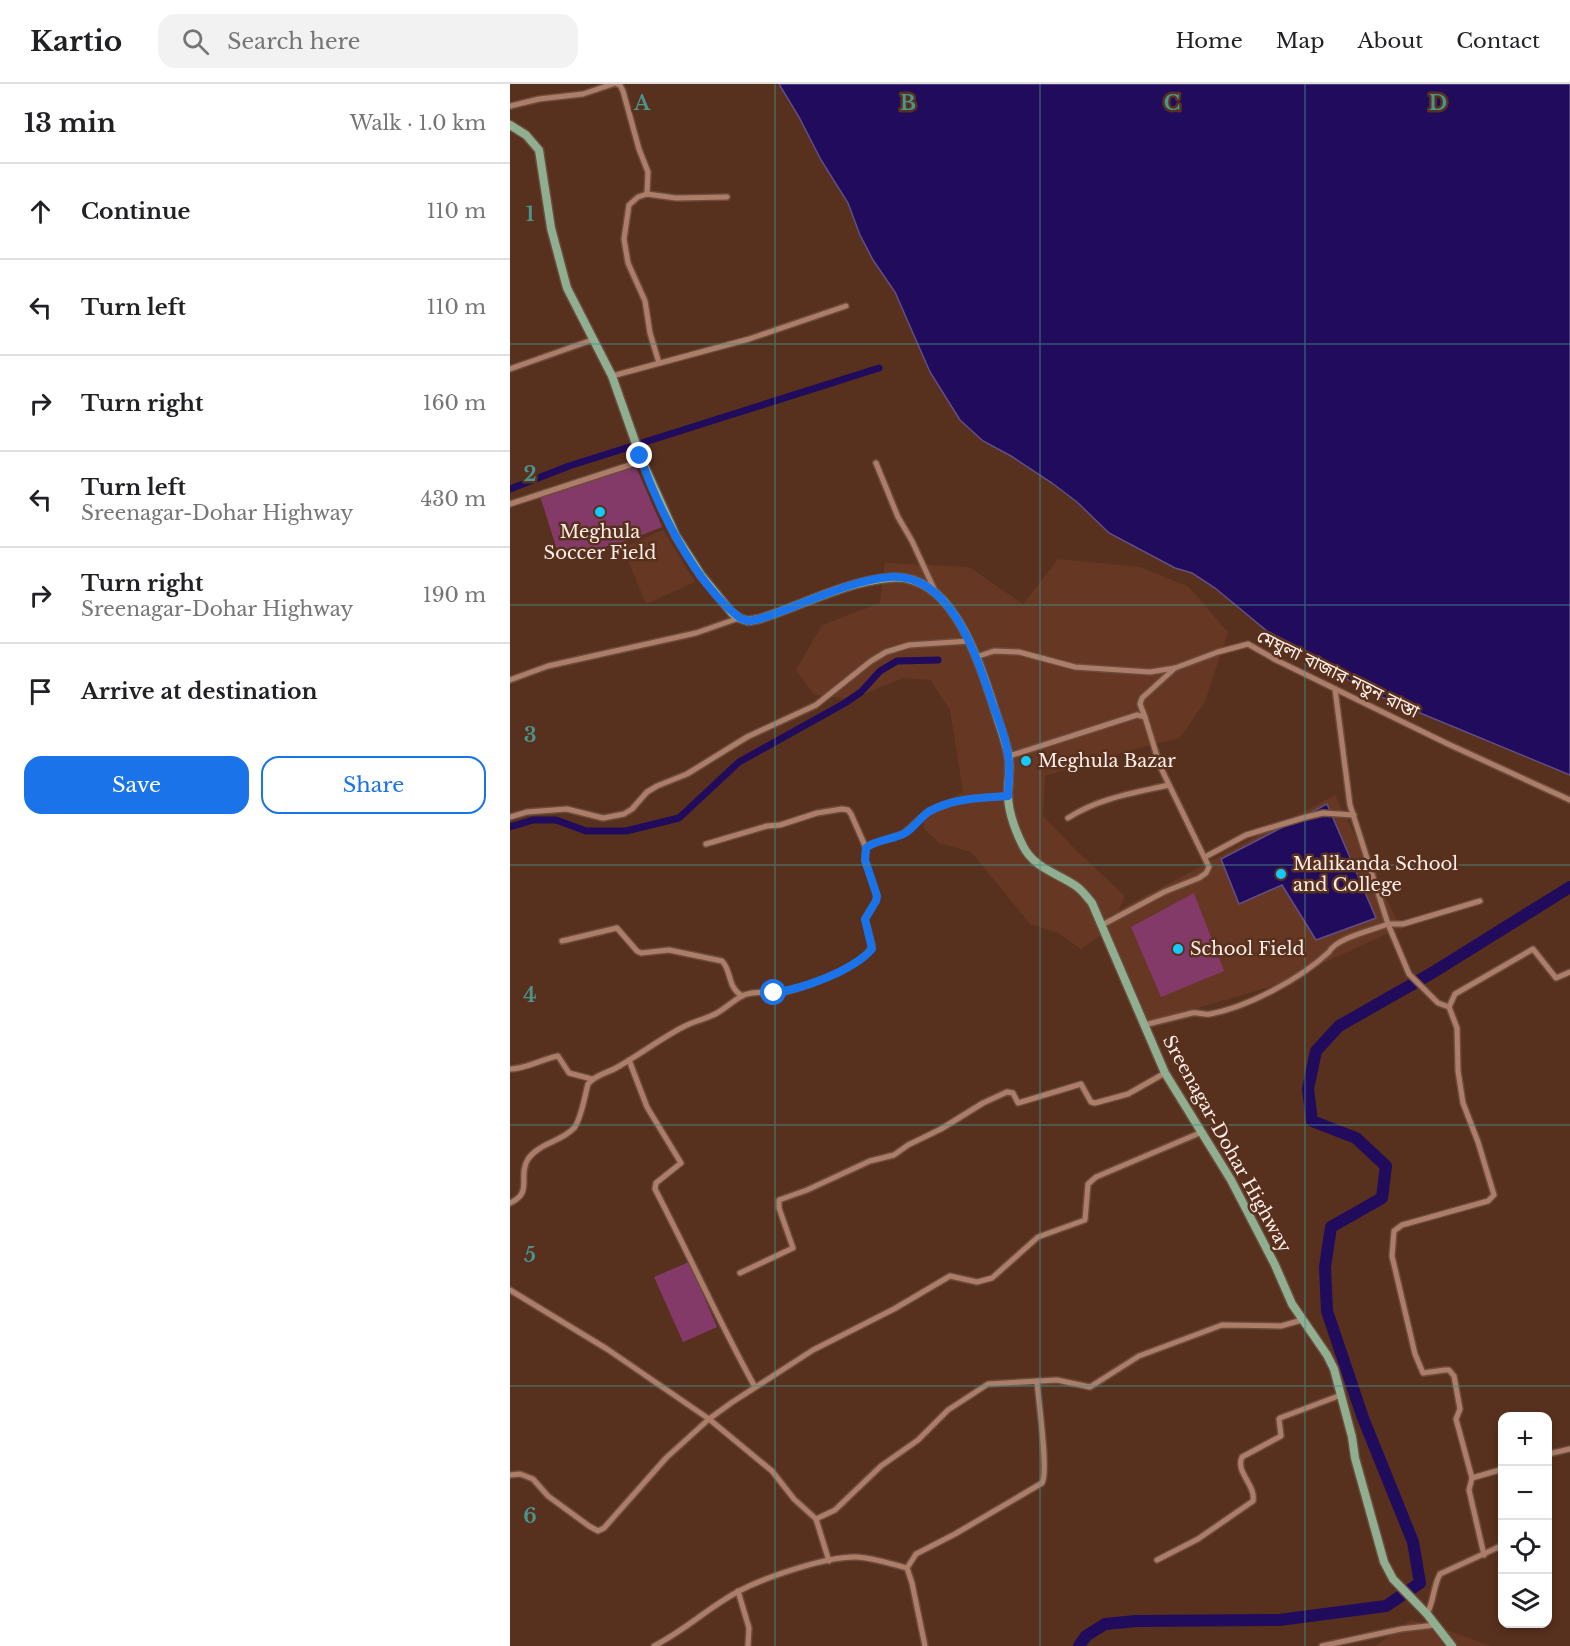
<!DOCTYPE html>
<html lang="en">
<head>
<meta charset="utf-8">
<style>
	body { margin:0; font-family:"Libre Baskerville","Noto Sans Bengali",serif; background:#f2f2f2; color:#202124 }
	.controls { position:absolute; right:18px; bottom:18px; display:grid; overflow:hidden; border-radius:12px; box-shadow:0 3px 9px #0003 }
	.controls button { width:54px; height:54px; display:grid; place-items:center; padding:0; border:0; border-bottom:2px solid #e0e0e0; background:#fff; color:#202124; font:30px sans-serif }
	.stop { position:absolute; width:18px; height:18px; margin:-14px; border:4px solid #1a73e8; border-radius:50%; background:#fff }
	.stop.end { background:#1a73e8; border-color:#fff; box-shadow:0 2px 6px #0008 }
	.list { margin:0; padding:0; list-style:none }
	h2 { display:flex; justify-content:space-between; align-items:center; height:78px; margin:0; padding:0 24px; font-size:26px }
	h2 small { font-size:20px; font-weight:400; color:#757577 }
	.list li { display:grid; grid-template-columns:39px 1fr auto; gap:18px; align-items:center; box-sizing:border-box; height:96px; padding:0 24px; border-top:2px solid #e0e0e0 }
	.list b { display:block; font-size:22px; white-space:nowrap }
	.list p { margin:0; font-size:20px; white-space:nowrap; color:#757577 }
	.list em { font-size:20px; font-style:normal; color:#757577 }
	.actions { display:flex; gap:12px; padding:18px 24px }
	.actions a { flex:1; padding:14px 0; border:2px solid #1a73e8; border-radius:18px; text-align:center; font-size:21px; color:#1a73e8 }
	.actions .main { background:#1a73e8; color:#fff }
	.icon { flex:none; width:33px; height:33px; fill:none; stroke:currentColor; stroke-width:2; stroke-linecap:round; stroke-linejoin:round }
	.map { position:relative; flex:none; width:1060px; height:1562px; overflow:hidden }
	header { display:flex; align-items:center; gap:36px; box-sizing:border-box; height:84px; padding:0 30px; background:#fff; border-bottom:2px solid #e0e0e0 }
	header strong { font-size:28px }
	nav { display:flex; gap:33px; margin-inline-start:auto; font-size:21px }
	.search { width:420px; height:54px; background:#f2f2f2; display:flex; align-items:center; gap:15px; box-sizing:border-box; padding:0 21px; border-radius:18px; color:#757577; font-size:22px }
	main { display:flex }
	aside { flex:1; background:#fff }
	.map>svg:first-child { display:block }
	.built { fill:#663722 }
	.green { fill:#843a69 }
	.water { fill:#200b5d; stroke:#634f86; stroke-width:1.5 }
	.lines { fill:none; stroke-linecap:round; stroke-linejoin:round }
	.canal { stroke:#200b5d; stroke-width:7 }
	.river { stroke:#200b5d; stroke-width:12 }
	.street-casing { stroke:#6b4b3b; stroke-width:8 }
	.primary-casing { stroke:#6b4b3b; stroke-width:11 }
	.street { stroke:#ac7d69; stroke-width:5 }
	.primary { stroke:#90af91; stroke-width:8 }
	.route { stroke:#1a73e8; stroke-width:8 }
	.grid { fill:none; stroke:#4b948c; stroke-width:1.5; stroke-opacity:0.55 }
	.poi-dot { fill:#15cafb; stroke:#58301e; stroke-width:2 }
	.labels { text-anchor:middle; stroke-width:5; stroke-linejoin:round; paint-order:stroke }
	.poi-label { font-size:18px; fill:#feeee7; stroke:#58301e; text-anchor:start }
	.street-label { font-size:18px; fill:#feeee7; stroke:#58301e }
	.grid-label { font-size:20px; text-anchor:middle; font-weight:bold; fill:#4b948c; stroke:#58301e; stroke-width:5; stroke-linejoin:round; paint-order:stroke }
</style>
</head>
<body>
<header>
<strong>Kartio</strong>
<div class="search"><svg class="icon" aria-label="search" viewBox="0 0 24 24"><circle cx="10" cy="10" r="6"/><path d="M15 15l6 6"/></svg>Search here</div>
<nav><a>Home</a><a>Map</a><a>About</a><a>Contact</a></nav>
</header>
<main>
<aside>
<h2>13 min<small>Walk · 1.0 km</small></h2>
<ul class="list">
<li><svg class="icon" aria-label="ahead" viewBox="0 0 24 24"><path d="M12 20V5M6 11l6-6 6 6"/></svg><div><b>Continue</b></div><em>110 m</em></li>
<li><svg class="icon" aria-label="left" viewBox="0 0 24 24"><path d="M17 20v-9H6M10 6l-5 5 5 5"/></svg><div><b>Turn left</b></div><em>110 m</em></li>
<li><svg class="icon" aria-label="right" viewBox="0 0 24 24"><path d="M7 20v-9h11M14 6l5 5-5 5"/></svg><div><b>Turn right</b></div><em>160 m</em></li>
<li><svg class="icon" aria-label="left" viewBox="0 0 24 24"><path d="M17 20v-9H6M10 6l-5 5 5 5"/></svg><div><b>Turn left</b><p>Sreenagar-Dohar Highway</p></div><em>430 m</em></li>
<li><svg class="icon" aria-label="right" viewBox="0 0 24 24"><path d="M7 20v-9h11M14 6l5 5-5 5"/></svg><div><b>Turn right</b><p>Sreenagar-Dohar Highway</p></div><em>190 m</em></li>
<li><svg class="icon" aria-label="arrive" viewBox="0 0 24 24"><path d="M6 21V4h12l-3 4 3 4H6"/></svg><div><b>Arrive at destination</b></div></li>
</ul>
<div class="actions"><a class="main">Save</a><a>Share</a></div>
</aside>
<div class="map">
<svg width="1060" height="1562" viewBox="0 0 1060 1562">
	<rect width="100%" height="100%" fill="#58301e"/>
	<g class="built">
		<polygon points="153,446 185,498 136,520 113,464"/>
		<polygon points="548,475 630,483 679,503 718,548 695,618 670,654 629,664 535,692 533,732 567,767 615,812 609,826 825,711 892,846 887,845 766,901 639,938 599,846 571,865 548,849 520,840 461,768 429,759 414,745 414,726 453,708 440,626 420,596 393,594 342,615 304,611 286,586 312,541 370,519 375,479 459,483 513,520"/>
		<polygon points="901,1536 940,1547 981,1562 865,1562"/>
	</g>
	<g class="green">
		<path d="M126 383 152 443C117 457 85 470 47 466L30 412Z"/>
		<polygon points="684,809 714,887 651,913 621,843"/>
		<polygon points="179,1178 207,1243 173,1258 144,1193"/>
	</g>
	<g class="water">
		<polygon points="269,0 1060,0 1060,691 869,612 841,598 815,577 757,547 705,504 682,489 665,484 599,449 567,418 542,399 501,372 473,357 450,336 420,288 385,208 363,176 350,151 338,119 311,76 289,33"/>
		<polygon points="817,720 866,834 806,856 772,801 729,820 711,775"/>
	</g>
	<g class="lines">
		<g class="canal">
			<polyline points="0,405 59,382 369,284"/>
			<polyline points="0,743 23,736 46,736 76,747 116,747 169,734 229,678 335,619 351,608 370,587 387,577 428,576"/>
		</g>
		<polyline class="river" points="569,1562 576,1552 595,1540 626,1537 769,1536 876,1522 910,1499 903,1458 853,1334 817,1227 815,1183 821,1143 872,1114 876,1082 846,1054 802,1037 798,1005 806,967 829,942 922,889 1060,803"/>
		<g class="street-casing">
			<g id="street">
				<polyline points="107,0 110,1 113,7 129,65 138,88 137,110"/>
				<polyline points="0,22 29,15 73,10 103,0"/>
				<polyline points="149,279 140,249 135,217 118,179 114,155 119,121 128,113 137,110 166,114 217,113"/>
				<polyline points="0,285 82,256"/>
				<polyline points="102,292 239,255 336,222"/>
				<polyline points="366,379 388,433 402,457 426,509"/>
				<polyline points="0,420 132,377"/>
				<polyline points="466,573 484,567 509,568 565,583 640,588 665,584 708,568 738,560 766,576 938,660 1060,716"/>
				<polyline points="0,596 38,582 186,549 229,534"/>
				<polyline points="825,605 840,721 878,840 893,840 970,817"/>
				<polyline points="635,633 630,620 632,614 665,584"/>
				<polyline points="499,672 627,631 635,633 650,682 699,783 696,789 689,794 654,808 592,841"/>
				<polyline points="0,733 17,728 57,725 93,734 114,730 122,725 137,708 147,702 177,690 237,653 306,621 361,577 376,568 399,561 460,557"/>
				<path d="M558 734C589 714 624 709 659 701"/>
				<polyline points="196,760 257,742 270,741 307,729 332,725 338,726 341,730 356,764"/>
				<polyline points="695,773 736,751 796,733 813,729 844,731"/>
				<path d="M52 857 107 844 127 867 131 869 159 866 212 877C222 887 217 903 232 912"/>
				<path d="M634 941 682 929C688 928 694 931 700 930 738 923 790 895 819 868 826 854 863 846 878 840L899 890 928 919 939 923"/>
				<path d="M119 976 137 1023 171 1079 146 1099 145 1105C179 1170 209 1238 245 1303"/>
				<path d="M0 985C16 985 32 975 48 972L59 989 82 995"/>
				<path d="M0 1119C24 1108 7 1093 18 1075 29 1059 51 1058 64 1044 71 1036 75 1011 78 1000 85 991 97 989 106 984 129 971 150 955 173 943 184 937 197 935 207 929 216 924 225 915 234 911 249 905 264 911 279 907 297 902 359 880 362 861L355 835 366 817 367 812 355 776 356 764 359 761 393 750 419 727 443 718 465 714 498 712"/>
				<polyline points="230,1189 283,1164 269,1124 269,1116 297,1106 360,1077 384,1071 398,1061 431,1045 473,1019 497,1008 503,1009 508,1019 571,1000 581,1018 585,1019 618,1010 655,989"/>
				<polyline points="0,1206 97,1265 199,1335 262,1387 284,1415 306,1435 325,1426 371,1382 408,1356 438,1326 478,1300 547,1296 580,1303 629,1272 712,1241 771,1242 792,1236"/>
				<polyline points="1038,1370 1060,1365"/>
				<polyline points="0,1391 10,1390 23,1395 38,1412 79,1442 88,1447 94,1444 156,1374 199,1335 221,1319 303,1266 384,1225 440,1192 467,1198 482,1194 528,1153 575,1136 578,1100 586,1093 692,1048"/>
				<polyline points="962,1394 946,1335 950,1325 944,1292 939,1286 935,1286 913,1289 905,1270 882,1172 884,1147 892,1141 978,1117 984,1111 968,1058 953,1019 948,987 947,944 939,923 945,910 1023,865 1046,894 1060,888"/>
				<polyline points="306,1435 319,1477"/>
				<polyline points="974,1471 959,1406 962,1394 993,1385"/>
				<path d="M647 1476 688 1455 743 1417C746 1401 725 1388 732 1373L771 1352 769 1335 770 1334 831 1311"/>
				<polyline points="228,1507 239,1544 238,1562"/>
				<path d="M917 1530C924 1517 923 1503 930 1490L993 1461"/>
				<path d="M144 1562C174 1547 199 1523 229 1507 256 1493 317 1472 347 1473 364 1474 381 1480 397 1484"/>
				<path d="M415 1562 402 1499 397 1484 406 1470 445 1450 532 1399C539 1389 528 1314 527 1297"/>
				<polyline points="812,1562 891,1545 925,1541"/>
			</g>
		</g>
		<g class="primary-casing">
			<path id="primary" d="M0 41 16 51 29 66 41 144 57 204 102 292 132 377 166 452 191 491 222 529 229 534 238 537 249 535C291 522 334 498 379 494 440 487 467 572 482 617 487 634 494 651 498 669 501 682 498 697 498 710 498 727 505 746 513 762 524 784 547 789 566 802 572 806 577 813 582 819L655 989 721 1096 765 1181 782 1220 817 1271 824 1285 842 1353 845 1374 874 1478 883 1495 917 1530 942 1562"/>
		</g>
		<use href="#street" class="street"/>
		<use href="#primary" class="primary"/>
	</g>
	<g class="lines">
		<path class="route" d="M130 372C148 425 185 499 230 534L238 537 249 535C288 523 339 496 380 493 441 489 467 573 482 618 488 636 496 653 498 671 501 684 498 699 498 712 472 714 443 714 420 727 410 733 404 744 395 749 383 756 367 755 356 764L355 776 367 812 366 817 355 835 362 865C341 888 294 904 264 909"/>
	</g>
	<path class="grid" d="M265 0V1562M530 0V1562M795 0V1562M0 260H1060M0 521H1060M0 781H1060M0 1041H1060M0 1302H1060"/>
	<g class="poi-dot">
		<circle cx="90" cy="428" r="6"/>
		<circle cx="516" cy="677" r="6"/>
		<circle cx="771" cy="790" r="6"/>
		<circle cx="668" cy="865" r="6"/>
	</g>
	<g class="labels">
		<g class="poi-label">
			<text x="90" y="454" text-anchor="middle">Meghula<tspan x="90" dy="21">Soccer Field</tspan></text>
			<text x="528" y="683">Meghula Bazar</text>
			<text x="783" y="786">Malikanda School<tspan x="783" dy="21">and College</tspan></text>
			<text x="680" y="871">School Field</text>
		</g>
		<g class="street-label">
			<text transform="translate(828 590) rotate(26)" y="6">মেঘুলা বাজার নতুন রাস্তা</text>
			<text transform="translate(717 1060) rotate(61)" y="6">Sreenagar-Dohar Highway</text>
		</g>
	</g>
	<g class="grid-label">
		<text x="132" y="26">A</text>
		<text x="398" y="26">B</text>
		<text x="662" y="26">C</text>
		<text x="928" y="26">D</text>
		<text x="20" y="137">1</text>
		<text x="20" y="397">2</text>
		<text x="20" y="658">3</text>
		<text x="20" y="918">4</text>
		<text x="20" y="1178">5</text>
		<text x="20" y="1439">6</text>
	</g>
</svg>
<div class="controls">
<button>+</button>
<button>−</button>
<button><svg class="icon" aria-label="locate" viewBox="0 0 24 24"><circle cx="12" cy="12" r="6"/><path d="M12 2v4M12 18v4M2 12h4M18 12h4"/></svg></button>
<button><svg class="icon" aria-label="layers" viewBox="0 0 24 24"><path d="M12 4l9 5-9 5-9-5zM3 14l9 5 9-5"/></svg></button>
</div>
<div class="stop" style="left:264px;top:909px"></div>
<div class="stop end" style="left:130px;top:372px"></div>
</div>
</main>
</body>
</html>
